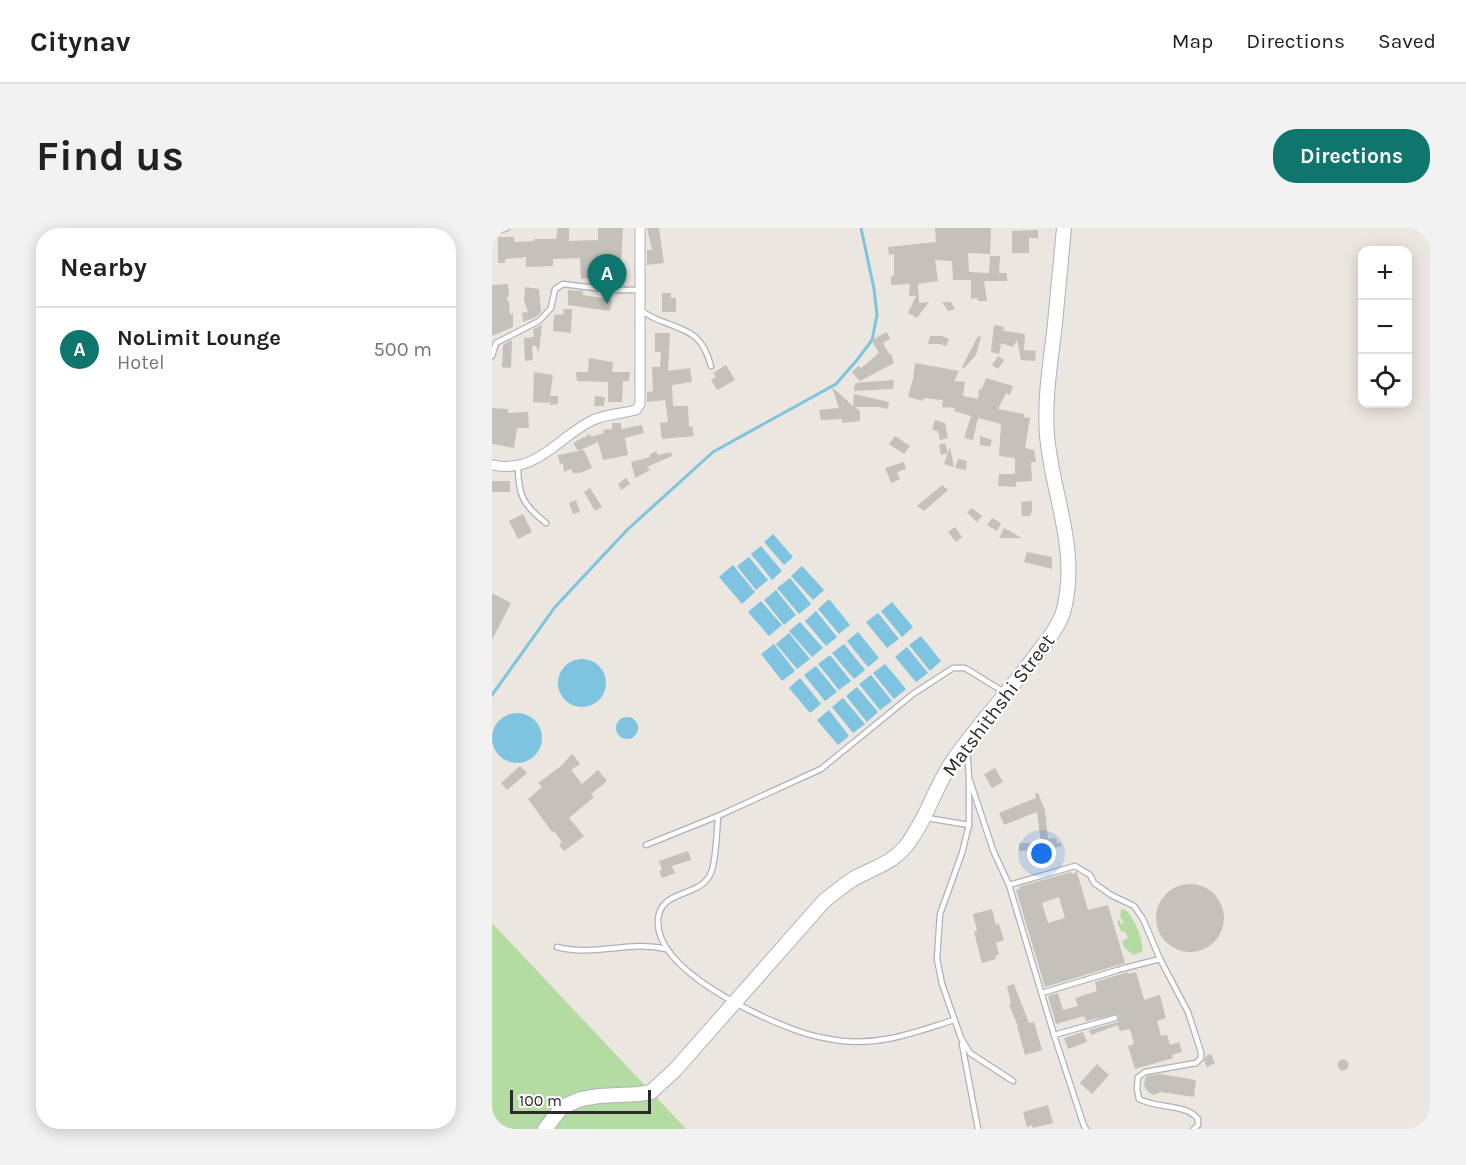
<!DOCTYPE html>
<html lang="en">
<head>
<meta charset="utf-8">
<style>
	body { margin:0; font-family:Karla,sans-serif; background:#f2f2f2; color:#202124 }
	.controls { position:absolute; right:18px; top:18px; display:grid; overflow:hidden; border-radius:12px; box-shadow:0 3px 15px #0003 }
	.controls button { width:54px; height:54px; display:grid; place-items:center; padding:0; border:0; border-bottom:2px solid #e0e0e0; background:#fff; color:#202124; font:30px sans-serif }
	.scale { position:absolute; left:18px; bottom:15px; width:141px; box-sizing:border-box; padding-left:6px; border:3px solid #2b2b2b; border-top:0; font-size:16px; line-height:21px; white-space:nowrap; color:#2b2b2b; -webkit-text-stroke:4px #fff; paint-order:stroke }
	.you { position:absolute; left:550px; top:626px; width:21px; height:21px; margin:-15px; border:4px solid #fff; border-radius:50%; background:#1a73e8; box-shadow:0 0 0 9px #1a73e833 }
	.badge { display:grid; place-items:center; width:39px; height:39px; border-radius:50%; background:#0f766e; color:#fff; font-size:20px; font-weight:700 }
	.pin { position:absolute; translate:-50% -50px; filter:drop-shadow(0 2px 3px #0008) }
	.pin::after { content:''; position:absolute; top:32px; width:21px; height:18px; background:inherit; clip-path:polygon(0 0,100% 0,50% 100%) }
	.list { margin:0; padding:0; list-style:none }
	h2 { display:flex; justify-content:space-between; align-items:center; height:78px; margin:0; padding:0 24px; font-size:26px }
	h2 small { font-size:20px; font-weight:400; color:#757577 }
	.list li { display:grid; grid-template-columns:39px 1fr auto; gap:18px; align-items:center; box-sizing:border-box; height:84px; padding:0 24px; border-top:2px solid #e0e0e0 }
	.list b { display:block; font-size:22px; white-space:nowrap }
	.list p { margin:0; font-size:20px; white-space:nowrap; color:#757577 }
	.list em { font-size:20px; font-style:normal; color:#757577 }
	.icon { flex:none; width:33px; height:33px; fill:none; stroke:currentColor; stroke-width:2; stroke-linecap:round; stroke-linejoin:round }
	.map { position:relative; flex:none; width:938px; height:901px; overflow:hidden; border-radius:24px }
	header { display:flex; align-items:center; gap:36px; box-sizing:border-box; height:84px; padding:0 30px; background:#fff; border-bottom:2px solid #e0e0e0 }
	header strong { font-size:28px }
	nav { display:flex; gap:33px; margin-inline-start:auto; font-size:21px }
	.intro { display:flex; align-items:center; justify-content:space-between; box-sizing:border-box; height:144px; padding:0 36px }
	h1 { margin:0; font-size:42px }
	.button { padding:15px 27px; border-radius:24px; background:#0f766e; color:#fff; font-size:21px; font-weight:700 }
	main { display:flex; gap:36px; padding:0 36px }
	aside { flex:1; background:#fff; border-radius:24px; box-shadow:0 3px 15px #0003 }
	.map>svg:first-child { display:block }
	.green { fill:#b4dba2 }
	.water { fill:#7ec4e0 }
	.lines { fill:none; stroke-linecap:round; stroke-linejoin:round }
	.stream { stroke:#7ec4e0; stroke-width:3 }
	.building { fill:#c4c0ba; fill-rule:evenodd }
	.service-casing { stroke:#afb0ba; stroke-width:7 }
	.minor-casing { stroke:#afb0ba; stroke-width:11 }
	.secondary-casing { stroke:#afb0ba; stroke-width:16 }
	.service { stroke:#fff; stroke-width:4.5 }
	.minor { stroke:#fff; stroke-width:9 }
	.secondary { stroke:#fff; stroke-width:14 }
	.labels { text-anchor:middle; stroke-width:4.5; stroke-linejoin:round; paint-order:stroke }
	.street-label { font-size:20px; fill:#2b2b2b; stroke:#fff }
</style>
</head>
<body>
<header>
<strong>Citynav</strong>
<nav><a>Map</a><a>Directions</a><a>Saved</a></nav>
</header>
<div class="intro"><h1>Find us</h1><a class="button">Directions</a></div>
<main>
<aside>
<h2>Nearby<small></small></h2>
<ul class="list">
<li><span class="badge">A</span><div><b>NoLimit Lounge</b><p>Hotel</p></div><em>500 m</em></li>
</ul>
</aside>
<div class="map">
<svg width="938" height="901" viewBox="0 0 938 901">
	<rect width="100%" height="100%" fill="#ebe6df"/>
	<g class="green">
		<path d="M632 681C642 688 652 712 650 724L641 727 632 719 630 713 636 710 633 704 629 703 625 694 627 692 629 696H632L628 688 629 682Z"/>
		<polygon points="0,695 194,901 0,901"/>
	</g>
	<g class="water">
		<polygon points="281,306 301,329 292,337 272,314"/>
		<polygon points="269,318 290,343 280,352 259,326"/>
		<polygon points="257,329 276,352 264,362 245,338"/>
		<polygon points="241,337 263,364 250,376 227,349"/>
		<polygon points="310,338 332,362 321,372 299,348"/>
		<polygon points="298,350 319,376 307,386 285,360"/>
		<polygon points="284,362 304,387 292,397 272,372"/>
		<polygon points="337,371 358,397 347,406 326,381"/>
		<polygon points="269,373 290,397 277,408 256,384"/>
		<polygon points="400,374 421,399 410,409 389,383"/>
		<polygon points="324,383 345,409 334,418 313,393"/>
		<polygon points="386,385 407,411 395,420 374,394"/>
		<polygon points="308,394 331,420 320,429 297,403"/>
		<polygon points="366,404 387,430 376,439 355,413"/>
		<polygon points="297,405 318,431 305,441 284,416"/>
		<polygon points="429,408 449,433 438,443 417,417"/>
		<polygon points="282,416 303,443 290,453 269,426"/>
		<polygon points="352,416 373,442 362,451 340,425"/>
		<polygon points="415,419 436,445 424,454 403,429"/>
		<polygon points="338,427 359,453 347,462 326,436"/>
		<circle cx="90" cy="455" r="24"/>
		<polygon points="393,436 414,461 402,471 381,445"/>
		<polygon points="324,438 345,464 333,473 312,447"/>
		<polygon points="379,447 400,473 388,482 367,456"/>
		<polygon points="308,450 329,476 318,485 297,460"/>
		<polygon points="365,459 386,484 375,494 354,468"/>
		<polygon points="351,470 373,496 361,505 340,479"/>
		<polygon points="337,482 357,508 346,517 325,492"/>
		<circle cx="25" cy="510" r="25"/>
		<circle cx="135" cy="500" r="11"/>
	</g>
	<g class="lines">
		<polyline class="stream" points="0,467 63,379 135,302 221,224 344,156 365,132 380,112 385,87 382,61 369,0"/>
	</g>
	<g class="building">
		<polygon points="66,0 77,0 77,13 106,12 106,0 131,0 129,36 118,36 116,48 99,46 99,50 89,51 88,30 61,31 61,38 34,39 34,29 13,31 13,35 6,35 6,9 22,9 22,14 42,13 42,11 64,11"/>
		<polygon points="155,0 167,0 172,35 155,37 155,22 160,22"/>
		<polygon points="443,0 499,0 498,26 476,25 477,44 497,45 498,28 508,28 507,45 515,45 515,53 492,53 495,73 486,73 485,70 479,71 479,52 461,52 460,33 443,32 446,53 426,56 427,75 437,74 425,90 416,85 424,68 417,68 418,56 399,57 399,48 402,48 402,26 397,27 396,19 444,14"/>
		<polygon points="546,2 546,10 537,10 537,25 520,25 520,3"/>
		<polygon points="16,56 17,69 14,69 17,75 18,87 21,85 21,99 0,108 0,57"/>
		<polygon points="33,59 47,61 49,84 44,89 31,94 30,85 36,84 32,72"/>
		<polygon points="76,62 91,63 91,67 120,72 118,83 76,77"/>
		<polygon points="170,65 179,65 179,70 184,70 184,84 170,84"/>
		<polygon points="450,74 459,74 463,81 456,83"/>
		<polygon points="71,81 80,81 79,105 61,103 62,87 72,86"/>
		<polygon points="50,97 47,123 46,123 44,118 40,118 41,132 33,133 32,110 42,109 41,101"/>
		<polygon points="502,97 512,99 511,103 533,106 532,122 544,123 543,133 529,132 525,112 521,119 509,115 507,126 499,124"/>
		<polygon points="395,104 398,111 391,115 397,126 399,126 402,135 368,153 360,144 366,138 369,140 387,125 380,112"/>
		<polygon points="163,105 178,105 176,143 198,140 200,154 180,157 181,178 196,178 197,199 200,198 202,208 170,211 168,195 176,194 173,172 155,174 155,164 161,163 160,139 168,139 169,124 163,124"/>
		<polygon points="438,108 450,108 457,111 454,118 448,116 436,116"/>
		<polygon points="486,108 489,109 484,127 472,140 470,139"/>
		<polygon points="20,112 19,140 10,139 11,117"/>
		<polygon points="506,128 512,132 506,141 500,137"/>
		<polygon points="97,130 121,134 120,144 138,144 137,153 131,153 130,174 116,174 116,154 85,153 84,144 96,144"/>
		<polygon points="423,135 467,143 462,153 473,154 471,168 486,171 487,161 490,161 494,150 521,158 518,167 514,165 506,181 532,186 532,189 538,190 533,220 542,222 544,234 539,234 540,253 524,254 524,259 506,258 507,246 523,246 523,230 507,228 509,196 486,190 481,212 472,210 479,188 462,183 463,180 450,179 451,172 432,170 431,173 416,169 421,151"/>
		<polygon points="234,137 243,152 225,162 219,152 224,149 221,145"/>
		<polygon points="42,144 61,147 58,168 66,168 66,176 58,177 58,169 57,175 41,174"/>
		<polygon points="402,152 401,161 362,163 363,155"/>
		<polygon points="340,159 361,178 362,166 397,174 396,181 387,179 363,179 368,183 368,193 350,195 350,191 329,192 327,182 347,180"/>
		<polygon points="103,168 113,169 112,178 102,178"/>
		<polygon points="0,180 16,181 16,185 36,184 37,200 25,200 22,220 0,216"/>
		<polygon points="443,192 453,195 456,210 448,212 446,203 440,202"/>
		<polygon points="120,195 129,195 129,201 150,197 152,205 133,210 136,227 111,232 106,214 86,223 81,215 98,206 99,209 112,205 111,202 120,201"/>
		<polygon points="403,208 418,218 412,226 397,216"/>
		<polygon points="488,208 500,212 498,219 488,217"/>
		<polygon points="453,215 456,225 449,227 447,217"/>
		<polygon points="458,219 462,239 452,236"/>
		<polygon points="92,222 100,240 88,245 81,245 79,241 72,244 71,235 68,236 66,227"/>
		<polygon points="164,223 166,227 179,224 180,228 155,239 158,242 143,250 139,234 158,229 157,227"/>
		<polygon points="466,231 475,233 474,242 463,240"/>
		<polygon points="412,234 414,241 405,244 408,251 399,255 393,240"/>
		<polygon points="134,250 138,256 129,262 126,256"/>
		<rect x="0" y="253" width="18" height="11"/>
		<polygon points="450,257 456,262 432,283 425,278"/>
		<polygon points="98,260 110,279 103,283 92,264"/>
		<polygon points="84,272 88,284 81,286 77,275"/>
		<polygon points="540,273 540,283 538,288 530,288 529,274"/>
		<polygon points="480,280 490,288 485,294 475,285"/>
		<polygon points="31,286 40,304 26,311 17,293"/>
		<polygon points="500,290 509,295 505,303 495,297"/>
		<polygon points="463,299 470,309 464,314 456,304"/>
		<polygon points="512,300 530,310 507,310"/>
		<polygon points="535,324 560,329 560,341 532,334"/>
		<polygon points="0,365 19,375 0,412"/>
		<polygon points="80,526 88,536 79,542 90,556 106,542 115,553 99,566 102,569 77,590 92,608 72,623 67,617 70,614 62,603 60,604 36,571 50,559 46,555 69,538"/>
		<polygon points="28,538 35,545 15,562 9,555"/>
		<polygon points="503,540 511,554 500,560 492,546"/>
		<polygon points="543,565 546,565 553,582 556,611 564,610 565,615 569,615 569,618 557,621 559,632 554,633 551,623 527,623 527,615 549,615 545,584 512,597 507,585 544,570"/>
		<polygon points="196,623 199,632 180,638 183,645 170,650 167,643 170,642 167,633"/>
		<path d="M579 644 580 646 585 644 596 682 616 677 633 735 553 759 524 662 528 661 527 659ZM567 669 573 690 556 695 550 675Z"/>
		<circle cx="698" cy="690" r="34"/>
		<polygon points="500,681 504,697 507,696 512,712 504,715 507,726 503,728 504,731 490,735 482,704 485,703 481,686"/>
		<polygon points="636,744 636,746 644,744 652,772 668,767 674,790 665,793 669,808 675,807 678,817 687,814 690,824 680,827 681,830 643,841 636,818 642,816 638,801 628,803 626,797 599,807 597,802 626,794 627,789 625,786 594,793 592,788 564,796 556,768 566,765 571,782 586,778 583,770 605,763 603,754"/>
		<polygon points="522,756 537,795 542,794 550,822 533,827 525,798 526,798 517,777 519,776 515,758"/>
		<polygon points="591,804 595,814 576,821 572,810"/>
		<polygon points="719,826 723,835 715,839 712,833 714,828"/>
		<circle cx="851" cy="837" r="5.5"/>
		<polygon points="605,836 617,847 600,866 588,855"/>
		<polygon points="668,846 704,852 702,869 669,864 662,867 656,864 652,858 653,851 655,848"/>
		<polygon points="556,877 561,895 541,900 540,897 535,899 531,884"/>
	</g>
	<g class="lines">
		<g class="service-casing">
			<g id="service">
				<polyline points="0,5 15,0"/>
				<path d="M148 82C155 86 162 91 169 93 197 104 210 105 219 138"/>
				<polyline points="0,128 4,115 47,93 59,80 63,61 71,56 118,62 148,62"/>
				<path d="M26 238C26 267 31 277 54 295"/>
				<polyline points="475,518 477,550 477,597 470,625 448,686 445,731 450,756 469,810 478,825 521,853"/>
				<polyline points="478,553 501,622 517,657 562,807 623,790"/>
				<path d="M226 588C225 602 224 637 218 647 206 670 168 661 166 692 163 742 266 789 306 803 319 808 336 811 350 813 392 817 423 804 462 792"/>
				<polyline points="435,590 477,597"/>
				<polyline points="154,617 226,588 329,541 421,466 461,440 473,440 512,464"/>
				<path d="M517 657 583 638 598 647 602 655 619 667 642 678 651 691 668 731 696 784 709 824V830L704 835 653 844 646 849 645 861 647 871C665 881 693 875 706 891V897L702 901"/>
				<path d="M65 719C104 729 136 712 174 721"/>
				<polyline points="629,741 668,731"/>
				<polyline points="550,765 626,742"/>
				<polyline points="562,807 592,898 594,901"/>
				<polyline points="470,816 486,901"/>
			</g>
		</g>
		<g class="minor-casing">
			<path id="minor" d="M0 237C45 246 64 211 99 193 113 186 129 186 144 182L148 176V0"/>
		</g>
		<g class="secondary-casing">
			<path id="secondary" d="M53 901 70 879 89 871 107 868 147 866 159 864 183 842 332 673C342 665 351 658 361 651 381 640 399 636 414 618 435 591 443 558 462 531 488 494 520 461 546 424 556 411 568 397 572 381 587 319 560 267 555 207 552 169 559 133 563 95 566 63 569 32 572 0"/>
		</g>
		<use href="#service" class="service"/>
		<use href="#minor" class="minor"/>
		<use href="#secondary" class="secondary"/>
	</g>
	<g class="labels">
		<g class="street-label">
			<text transform="translate(506 477) rotate(-53)" y="7">Matshithshi Street</text>
		</g>
	</g>
</svg>
<div class="controls">
<button>+</button>
<button>−</button>
<button><svg class="icon" aria-label="locate" viewBox="0 0 24 24"><circle cx="12" cy="12" r="6"/><path d="M12 2v4M12 18v4M2 12h4M18 12h4"/></svg></button>
</div>
<div class="scale">100 m</div>
<div class="you"></div>
<div class="pin badge" style="left:115px;top:76px">A</div>
</div>
</main>
</body>
</html>
